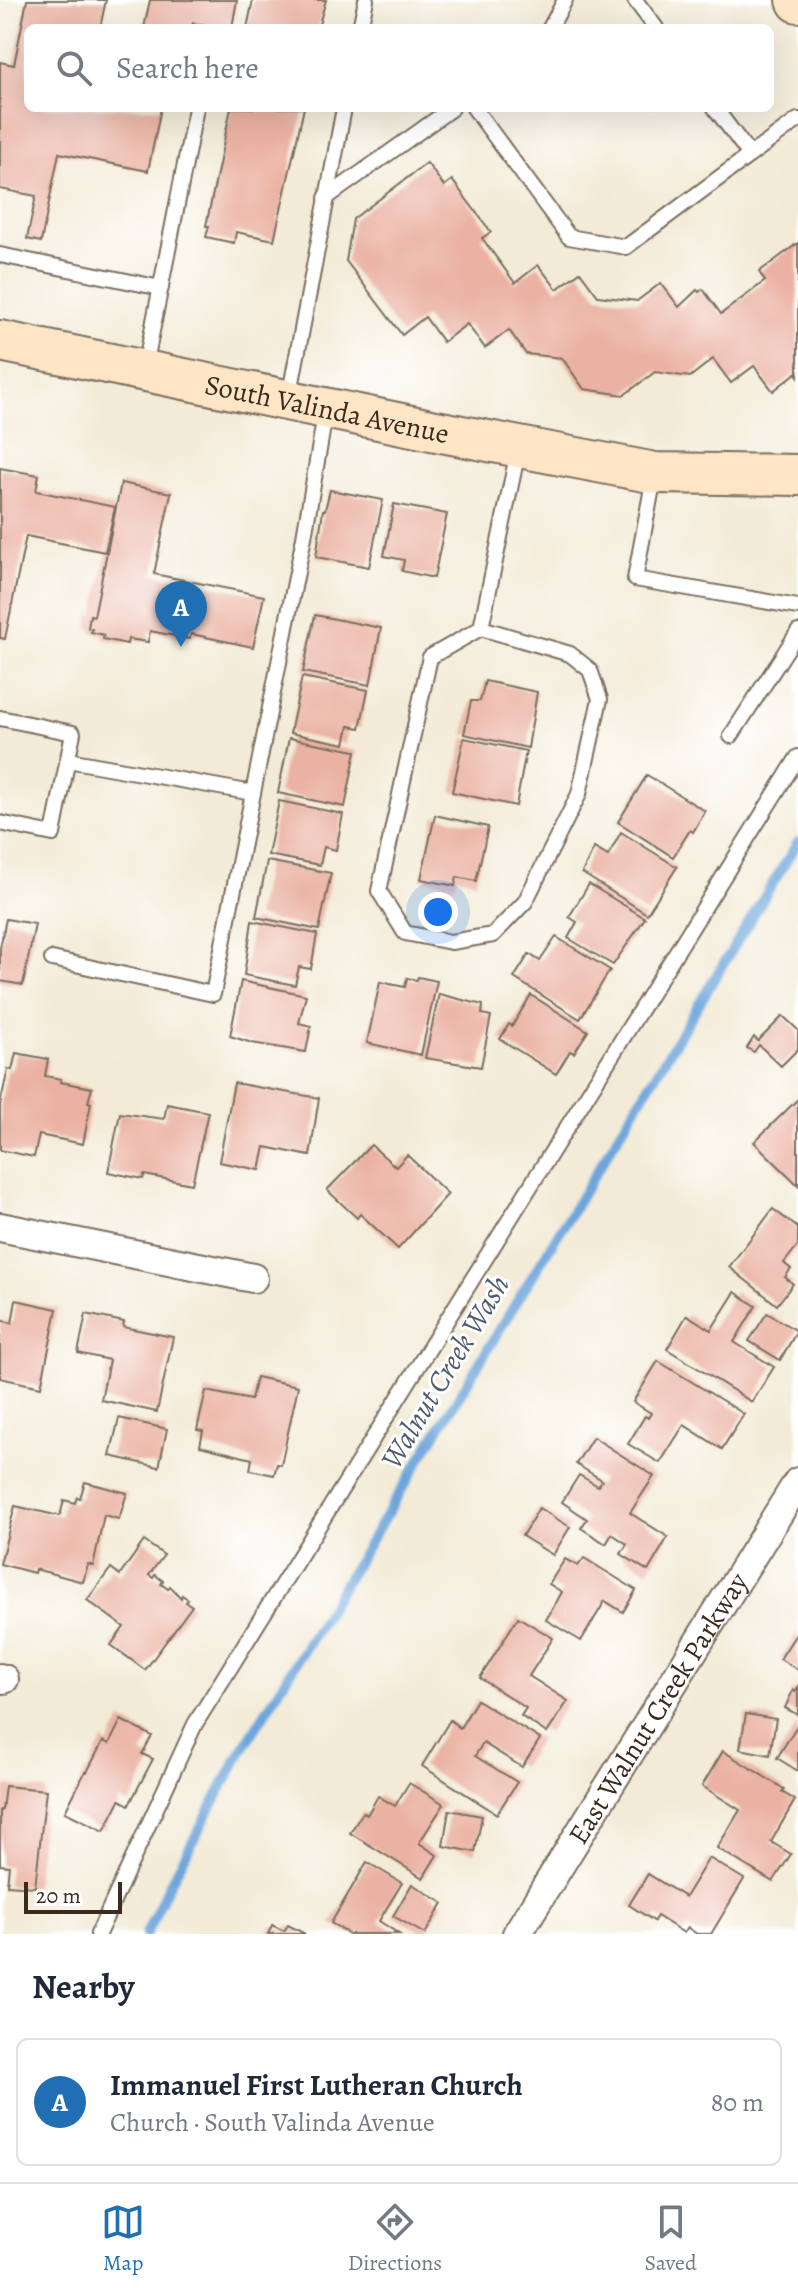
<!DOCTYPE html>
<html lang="en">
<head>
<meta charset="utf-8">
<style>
	body { margin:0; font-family:Alegreya,serif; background:#f2f2f3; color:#1f2937 }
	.scale { position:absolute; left:24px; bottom:20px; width:98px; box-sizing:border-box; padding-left:8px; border:4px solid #3b2a1e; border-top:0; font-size:22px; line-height:28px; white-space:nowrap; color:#3b2a1e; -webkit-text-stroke:6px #fff; paint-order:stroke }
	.you { position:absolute; left:438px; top:912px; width:28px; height:28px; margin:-20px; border:6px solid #fff; border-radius:50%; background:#1a73e8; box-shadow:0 0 0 12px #1a73e833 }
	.badge { display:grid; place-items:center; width:52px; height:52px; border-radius:50%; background:#1f6fb2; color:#fff; font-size:26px; font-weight:700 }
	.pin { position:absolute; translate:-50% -66px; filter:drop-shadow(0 2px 4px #0008) }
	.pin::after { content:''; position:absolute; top:42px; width:28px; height:24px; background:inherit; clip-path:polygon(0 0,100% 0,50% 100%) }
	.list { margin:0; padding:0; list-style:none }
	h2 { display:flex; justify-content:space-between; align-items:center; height:104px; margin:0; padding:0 32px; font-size:34px }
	h2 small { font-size:26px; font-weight:400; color:#747a83 }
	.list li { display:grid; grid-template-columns:52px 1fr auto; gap:24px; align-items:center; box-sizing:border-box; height:128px; margin:0 16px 16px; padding:0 16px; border:2px solid #e0e1e3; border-radius:12px }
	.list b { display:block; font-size:30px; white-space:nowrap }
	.list p { margin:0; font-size:26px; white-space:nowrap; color:#747a83 }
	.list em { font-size:26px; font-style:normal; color:#747a83 }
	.icon { flex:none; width:44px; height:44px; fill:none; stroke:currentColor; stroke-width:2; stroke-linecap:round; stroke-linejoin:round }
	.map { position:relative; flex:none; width:798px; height:1934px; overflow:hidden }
	.search { position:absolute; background:#fff; box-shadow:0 8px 32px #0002; left:24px; right:24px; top:24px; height:88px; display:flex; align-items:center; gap:20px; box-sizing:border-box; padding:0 28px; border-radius:12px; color:#747a83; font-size:30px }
	.sheet { height:248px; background:#fff }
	nav { display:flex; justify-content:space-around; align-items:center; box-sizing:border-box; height:112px; border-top:2px solid #e0e1e3; background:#fff; font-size:22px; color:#747a83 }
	nav a { display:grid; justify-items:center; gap:4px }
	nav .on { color:#1f6fb2 }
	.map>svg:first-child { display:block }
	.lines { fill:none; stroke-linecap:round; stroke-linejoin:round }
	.stream { stroke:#6da6dc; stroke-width:10 }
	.building { fill:#ebb2a3 }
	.lane-casing { stroke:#7b6e5f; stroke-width:18 }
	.street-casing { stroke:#7b6e5f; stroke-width:32 }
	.secondary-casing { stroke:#7b6e5f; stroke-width:44 }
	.lane { stroke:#fff; stroke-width:14 }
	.street { stroke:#fff; stroke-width:28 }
	.secondary { stroke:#fde5c5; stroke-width:40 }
	.labels { text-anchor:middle; stroke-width:6; stroke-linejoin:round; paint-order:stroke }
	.street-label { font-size:28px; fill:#3b2a1e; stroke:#fff }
	.water-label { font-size:30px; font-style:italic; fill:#4f5c6a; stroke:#fff }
</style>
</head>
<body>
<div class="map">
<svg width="798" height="1934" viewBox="0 0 798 1934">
	<rect width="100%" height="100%" fill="#fff"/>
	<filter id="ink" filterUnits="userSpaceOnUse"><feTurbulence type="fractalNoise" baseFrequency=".0125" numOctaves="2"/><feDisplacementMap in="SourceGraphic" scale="16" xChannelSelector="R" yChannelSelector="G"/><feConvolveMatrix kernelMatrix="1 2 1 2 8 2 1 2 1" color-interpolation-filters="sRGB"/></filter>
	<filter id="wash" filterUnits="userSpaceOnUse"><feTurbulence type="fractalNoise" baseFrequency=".006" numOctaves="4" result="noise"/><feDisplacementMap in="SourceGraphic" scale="32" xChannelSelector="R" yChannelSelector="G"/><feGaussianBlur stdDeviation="1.8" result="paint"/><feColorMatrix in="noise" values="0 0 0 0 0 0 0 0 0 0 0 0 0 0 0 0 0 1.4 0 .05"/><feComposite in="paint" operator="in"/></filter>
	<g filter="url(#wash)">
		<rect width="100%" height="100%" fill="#f3ebd7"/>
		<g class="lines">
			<polyline class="stream" points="146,1934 167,1889 240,1754 798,842"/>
		</g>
		<g id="blocks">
			<g class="building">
				<polygon points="27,0 106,0 100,28 28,28 28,108 161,108 148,171 59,153 41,242 27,239 36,196 0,189 0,62 14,65"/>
				<polygon points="150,0 237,0 232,28 193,23 191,28 144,28"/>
				<polygon points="253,0 326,0 318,28 247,28"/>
				<polygon points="231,108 304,108 274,240 236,232 234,243 206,237 209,226 206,226"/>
				<polygon points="427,163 444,186 452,180 491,232 482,238 515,283 538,265 557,289 580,272 598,296 637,301 661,283 679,307 697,290 699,292 703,289 721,314 765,281 759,272 798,243 798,376 796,373 773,391 754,366 731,383 713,359 690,377 655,372 624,395 584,389 562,358 526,354 509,330 485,348 467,324 443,342 425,317 402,335 346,261 353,219"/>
				<polygon points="0,468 39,475 36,491 115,507 105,552 26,536 5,639 0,638"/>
				<polygon points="121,483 171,493 154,574 264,596 253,647 191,634 190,639 150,631 148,642 128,639 127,644 103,639 104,635 91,632 92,629 88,628 90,615 94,616"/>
				<polygon points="330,490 383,500 369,567 316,557 323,510 325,510"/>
				<polygon points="394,504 447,514 434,578 402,571 404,560 384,556"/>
				<polygon points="315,615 381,628 370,685 303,672"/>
				<polygon points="302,677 368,690 360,728 349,726 345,744 290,733"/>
				<polygon points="485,681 537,692 528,748 464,734 471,701 480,701"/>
				<polygon points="289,738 356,751 345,807 278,793"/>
				<polygon points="464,738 526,751 516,806 452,792"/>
				<polygon points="647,775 705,811 693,832 690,830 673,857 618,822"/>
				<polygon points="279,801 343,814 336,850 324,847 320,865 268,855"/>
				<polygon points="435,815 488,827 476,881 457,877 455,886 421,879"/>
				<polygon points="621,832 677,867 647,914 582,873 594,848 608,856"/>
				<polygon points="267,861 331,873 319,930 256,917"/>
				<polygon points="589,884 645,918 613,965 568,938 577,922 569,917"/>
				<polygon points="6,919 35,924 23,985 0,981 0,948"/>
				<polygon points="252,921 317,934 311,969 299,967 295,985 244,975"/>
				<polygon points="556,937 610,970 580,1019 514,978 529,954 540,961"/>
				<polygon points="418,977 437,981 421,1055 367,1043 380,982 405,987 407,978 417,980"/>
				<polygon points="241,981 306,995 299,1023 311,1026 306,1052 252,1043 230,1036"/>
				<polygon points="439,994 483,1005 482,1014 491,1016 481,1067 425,1058"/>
				<polygon points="531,995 588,1031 574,1053 570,1051 556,1074 500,1039 509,1024 512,1026"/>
				<polygon points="783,1016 798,1030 798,1049 781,1066 759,1045 754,1052 747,1048 754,1037 758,1041"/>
				<polygon points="16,1053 48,1059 45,1076 61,1079 60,1082 92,1088 88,1102 91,1103 83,1144 39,1135 34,1157 0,1150 0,1105 8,1069 12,1070"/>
				<polygon points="234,1083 319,1098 310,1156 265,1147 260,1170 219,1162"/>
				<polygon points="798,1099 798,1185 754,1142"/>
				<polygon points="167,1104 208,1112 192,1184 144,1175 143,1179 108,1172 120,1113 164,1119"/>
				<polygon points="371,1145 396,1167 407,1155 448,1194 398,1249 360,1214 357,1218 327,1190"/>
				<polygon points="773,1209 798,1228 798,1245 784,1263 791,1269 785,1277 793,1284 777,1305 729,1267"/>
				<polygon points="735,1292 756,1306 734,1342 774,1367 752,1402 667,1349 687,1315 711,1330"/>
				<polygon points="16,1300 57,1309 41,1387 0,1378 0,1320 12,1323"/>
				<polygon points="767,1313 797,1331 780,1360 749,1341"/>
				<polygon points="86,1314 124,1322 123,1327 173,1337 157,1412 101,1400 109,1360 78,1353"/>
				<polygon points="658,1361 744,1414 722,1449 684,1425 660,1463 628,1444 645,1416 648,1418 651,1413 633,1402"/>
				<polygon points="256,1377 298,1386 281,1465 277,1464 274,1475 250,1470 252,1459 200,1446 203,1431 197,1430 206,1391 251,1400"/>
				<polygon points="119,1418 167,1429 159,1467 110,1456"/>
				<polygon points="593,1437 654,1476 630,1513 668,1537 648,1571 621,1554 627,1544 612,1534 606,1544 581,1528 587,1519 562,1502 579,1475 598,1486 602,1480 576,1464"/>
				<polygon points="85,1482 127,1493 119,1519 104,1515 93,1566 88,1564 83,1582 35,1569 34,1573 0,1564 15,1506 60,1516 64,1500 75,1503 77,1497 80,1498"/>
				<polygon points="539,1508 570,1527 553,1555 522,1536"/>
				<polygon points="144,1541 164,1555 149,1575 153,1578 155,1575 163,1581 161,1584 168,1589 170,1586 181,1598 182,1595 188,1599 186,1602 192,1606 145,1670 111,1645 124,1627 87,1600 111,1568 120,1575"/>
				<polygon points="584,1558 636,1590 623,1612 605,1601 581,1641 546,1620 562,1592 549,1584 565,1559 578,1566"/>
				<polygon points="518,1617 553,1638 529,1676 568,1701 547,1733 521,1716 526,1708 480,1678"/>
				<polygon points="798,1631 798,1670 780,1659"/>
				<polygon points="798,1687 798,1715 785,1708 793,1690 795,1692"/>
				<polygon points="477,1700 540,1739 522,1767 483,1743 475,1756 517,1782 497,1814 422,1766 450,1720 460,1728"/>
				<polygon points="746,1714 776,1719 770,1755 740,1749"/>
				<polygon points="121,1720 152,1736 142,1754 153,1759 129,1805 120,1800 104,1831 65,1812 85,1772 87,1772 103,1741 109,1744"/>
				<polygon points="798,1724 798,1771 777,1758"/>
				<polygon points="723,1751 784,1789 782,1792 795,1800 771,1842 791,1854 773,1882 717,1848 740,1810 702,1786"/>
				<polygon points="409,1783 444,1804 419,1843 437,1855 423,1878 350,1833 363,1812 367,1815 378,1796 395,1806"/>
				<polygon points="5,1786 46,1790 35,1887 7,1885 9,1866 0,1865 0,1810 2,1810"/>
				<polygon points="449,1810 482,1816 475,1852 443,1846"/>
				<polygon points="709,1858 744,1879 711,1934 697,1934 688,1928 684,1933 657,1916 654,1921 629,1905 648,1874 685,1897"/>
				<polygon points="367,1862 402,1883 379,1921 399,1934 349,1934 331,1923"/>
				<polygon points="412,1884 443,1903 425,1934 393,1916"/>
				<polygon points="272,1925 284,1931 288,1925 305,1934 268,1934"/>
			</g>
		</g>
	</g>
	<g filter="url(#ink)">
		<use href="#blocks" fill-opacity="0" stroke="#7b6e5f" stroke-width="2"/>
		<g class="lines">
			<g class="lane-casing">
				<g id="lane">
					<polyline points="635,0 656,28"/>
					<polyline points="360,28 366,0"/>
					<polyline points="550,28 565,0"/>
					<polyline points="474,108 569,237 626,247 750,155 715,108"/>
					<polyline points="750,155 798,120"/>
					<polyline points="326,198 452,108"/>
					<polyline points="0,255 161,288"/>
					<polyline points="145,367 196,108"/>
					<polyline points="289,398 344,108"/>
					<polyline points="654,477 635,579 798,607"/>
					<polyline points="481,628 570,654 590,670 600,699 579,794 525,902 493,935 451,942 405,933 379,891 430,657 481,628 518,451"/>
					<polyline points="0,718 73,733 53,834 0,823"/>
					<polyline points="731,736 798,632"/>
					<polyline points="68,760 253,793"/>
					<polyline points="52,959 213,994 304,537 326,409"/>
					<polyline points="98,1934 195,1724 798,757"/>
				</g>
			</g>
			<g class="street-casing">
				<g id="street">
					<polyline points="0,1227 253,1278"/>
					<polyline points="0,1678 4,1679"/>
					<path id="s1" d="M517 1934 798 1482"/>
				</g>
			</g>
			<g class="secondary-casing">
				<g id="secondary">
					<polyline points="797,0 798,2"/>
					<path id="s2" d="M0 341 436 431 655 473 798 475"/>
				</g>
			</g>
			<use href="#lane" class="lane"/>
			<use href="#street" class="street"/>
			<use href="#secondary" class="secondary"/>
		</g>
	</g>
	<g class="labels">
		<g class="street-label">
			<text dy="10" stroke="none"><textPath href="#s2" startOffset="334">South Valinda Avenue</textPath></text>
			<text dy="10" stroke="none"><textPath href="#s1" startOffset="266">East Walnut Creek Parkway</textPath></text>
		</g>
		<g class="water-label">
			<text transform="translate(445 1372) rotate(-59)" y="10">Walnut Creek Wash</text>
		</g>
	</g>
</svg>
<div class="scale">20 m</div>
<div class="you"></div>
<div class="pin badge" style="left:181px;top:647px">A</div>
<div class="search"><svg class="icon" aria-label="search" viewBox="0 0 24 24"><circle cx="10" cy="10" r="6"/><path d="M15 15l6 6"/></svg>Search here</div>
</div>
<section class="sheet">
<h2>Nearby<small></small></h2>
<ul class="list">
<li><span class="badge">A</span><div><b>Immanuel First Lutheran Church</b><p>Church · South Valinda Avenue</p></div><em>80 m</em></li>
</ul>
</section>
<nav>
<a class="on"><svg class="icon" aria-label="map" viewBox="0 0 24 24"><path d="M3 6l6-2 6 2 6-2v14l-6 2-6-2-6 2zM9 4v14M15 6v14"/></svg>Map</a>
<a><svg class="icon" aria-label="directions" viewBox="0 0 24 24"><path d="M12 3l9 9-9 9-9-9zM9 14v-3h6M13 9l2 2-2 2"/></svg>Directions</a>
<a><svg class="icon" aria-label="saved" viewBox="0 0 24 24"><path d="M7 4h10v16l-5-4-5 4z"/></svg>Saved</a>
</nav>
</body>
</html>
